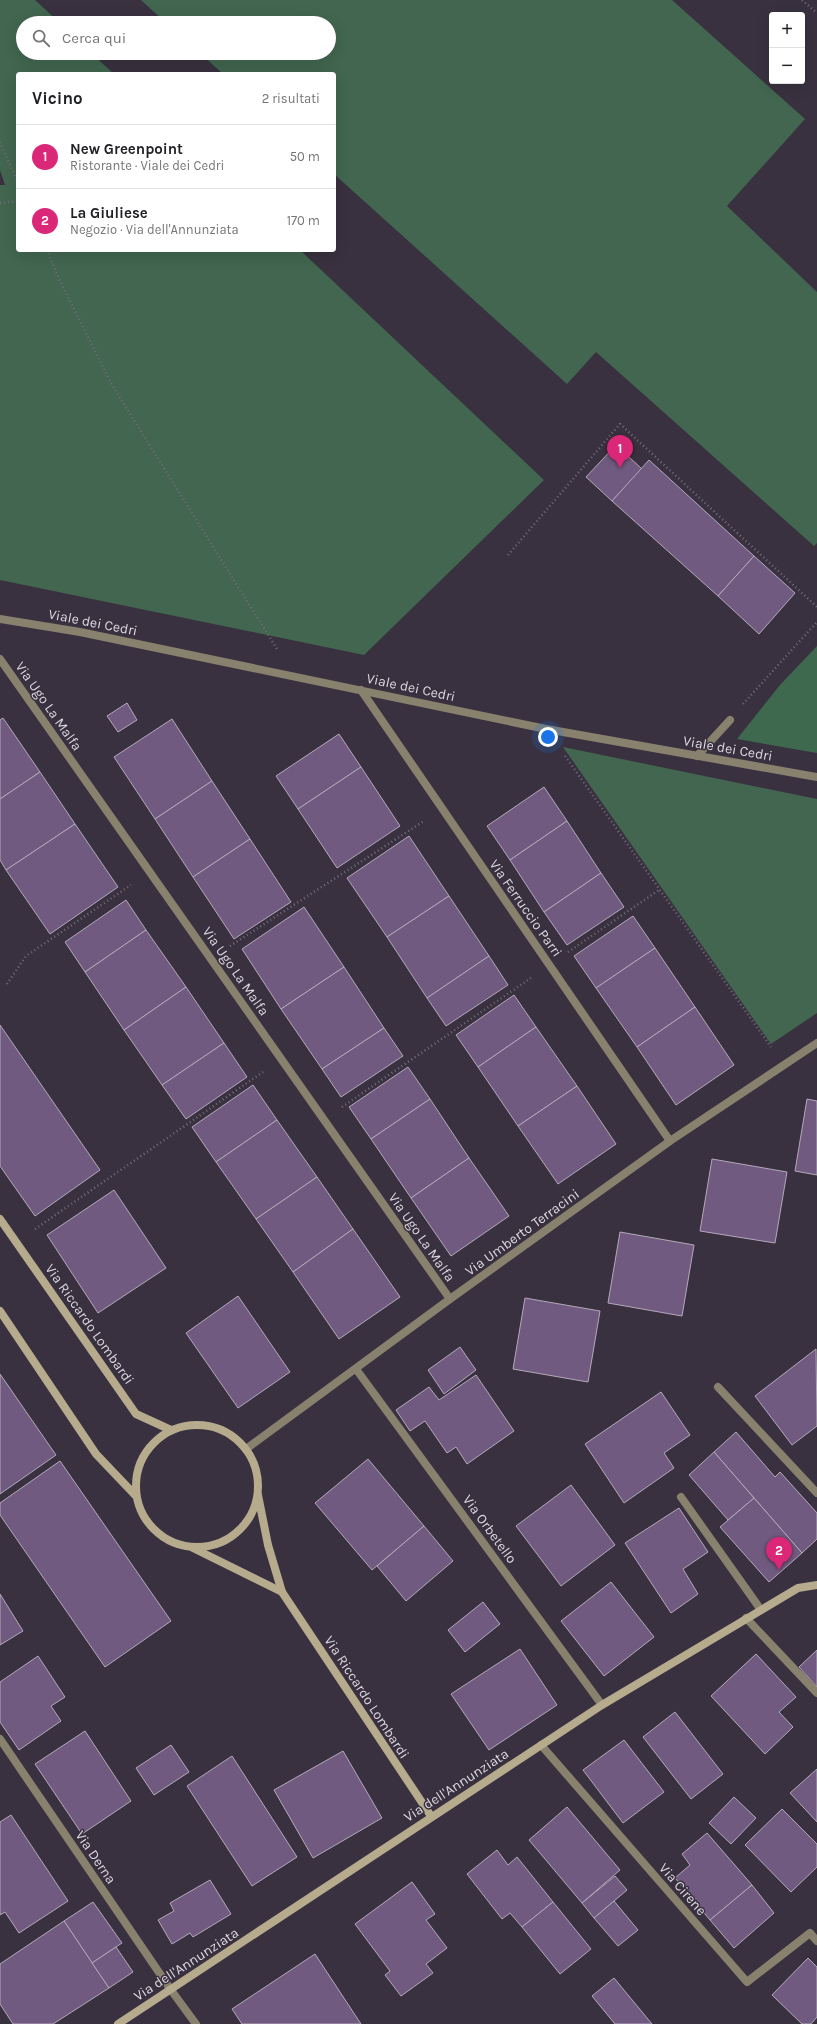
<!DOCTYPE html>
<html lang="it">
<head>
<meta charset="utf-8">
<style>
	body { margin:0; font-family:Karla,sans-serif; background:#f6f6f6; color:#202124 }
	.controls { position:absolute; right:12px; top:12px; display:grid; overflow:hidden; border-radius:4px; box-shadow:0 4px 16px #0002 }
	.controls button { width:36px; height:36px; display:grid; place-items:center; padding:0; border:0; border-bottom:1px solid #e0e0e0; background:#fff; color:#202124; font:20px sans-serif }
	.you { position:absolute; left:548px; top:737px; width:14px; height:14px; margin:-10px; border:3px solid #fff; border-radius:50%; background:#1a73e8; box-shadow:0 0 0 6px #1a73e833 }
	.badge { display:grid; place-items:center; width:26px; height:26px; border-radius:50%; background:#db2777; color:#fff; font-size:13px; font-weight:700 }
	.pin { position:absolute; translate:-50% -33px; filter:drop-shadow(0 1px 2px #0008) }
	.pin::after { content:''; position:absolute; top:21px; width:14px; height:12px; background:inherit; clip-path:polygon(0 0,100% 0,50% 100%) }
	.list { margin:0; padding:0; list-style:none }
	h2 { display:flex; justify-content:space-between; align-items:center; height:52px; margin:0; padding:0 16px; font-size:17px }
	h2 small { font-size:13px; font-weight:400; color:#757577 }
	.list li { display:grid; grid-template-columns:26px 1fr auto; gap:12px; align-items:center; box-sizing:border-box; height:64px; padding:0 16px; border-top:1px solid #e0e0e0 }
	.list b { display:block; font-size:15px; white-space:nowrap }
	.list p { margin:0; font-size:13px; white-space:nowrap; color:#757577 }
	.list em { font-size:13px; font-style:normal; color:#757577 }
	.icon { flex:none; width:22px; height:22px; fill:none; stroke:currentColor; stroke-width:2; stroke-linecap:round; stroke-linejoin:round }
	.map { position:relative; flex:none; width:817px; height:2024px; overflow:hidden }
	.search { position:absolute; background:#fff; box-shadow:0 4px 16px #0002; left:16px; top:16px; width:320px; height:44px; display:flex; align-items:center; gap:10px; box-sizing:border-box; padding:0 14px; border-radius:22px; color:#757577; font-size:15px }
	.panel { position:absolute; background:#fff; box-shadow:0 4px 16px #0002; left:16px; top:72px; width:320px; height:180px; border-radius:4px }
	.map>svg:first-child { display:block }
	.green { fill:#42664f }
	.forest { fill:#3e694e }
	.building { fill:#715a7f; stroke:#b4a9bb }
	.lines { fill:none; stroke-linecap:round; stroke-linejoin:round }
	.path { stroke:#736c79; stroke-width:2.5; stroke-dasharray:1 3; stroke-linecap:butt }
	.lane { stroke:#88816d; stroke-width:8 }
	.street { stroke:#88816d; stroke-width:8 }
	.secondary { stroke:#b6ab8d; stroke-width:8 }
	.labels { text-anchor:middle; stroke-width:3; stroke-linejoin:round; paint-order:stroke }
	.street-label { font-size:14px; fill:#ddd8e1; stroke:#39313f }
</style>
</head>
<body>
<div class="map">
<svg width="817" height="2024" viewBox="0 0 817 2024">
	<rect width="100%" height="100%" fill="#39313f"/>
	<g class="green">
		<polygon points="0,0 35,0 60,23 23,23 23,53 91,53 114,74 18,74 18,250 300,250 544,480 364,655 0,580 0,185 5,185 0,170"/>
		<polygon points="141,0 672,0 805,119 727,206 817,292 817,543 814,546 596,352 567,384 334,174 334,74 223,74 200,53 329,53 329,23 166,23"/>
		<polygon points="563,747 817,799 817,1013 771,1044"/>
	</g>
	<polygon class="forest" points="817,646 817,753 737,739 780,685"/>
	<g class="building">
		<polygon points="616,445 642,469 612,501 586,477"/>
		<polygon points="649,460 754,556 718,596 612,501"/>
		<polygon points="754,556 795,593 759,634 718,596"/>
		<polygon points="127,703 137,720 118,732 107,716"/>
		<polygon points="3,718 40,772 0,799 0,720"/>
		<polygon points="172,719 212,781 155,819 114,757"/>
		<polygon points="339,734 361,767 298,809 276,776"/>
		<polygon points="361,767 400,826 337,868 298,809"/>
		<polygon points="40,772 75,824 6,870 0,860 0,799"/>
		<polygon points="212,781 250,839 193,877 155,819"/>
		<polygon points="544,787 567,821 510,860 487,826"/>
		<polygon points="567,821 601,873 544,912 510,860"/>
		<polygon points="75,824 118,887 50,934 6,870"/>
		<polygon points="409,836 449,896 387,937 347,878"/>
		<polygon points="250,839 291,902 234,939 193,877"/>
		<polygon points="601,873 624,907 567,945 544,912"/>
		<polygon points="449,896 489,956 427,998 387,937"/>
		<polygon points="126,900 146,930 85,972 65,942"/>
		<polygon points="304,907 344,967 281,1009 242,949"/>
		<polygon points="633,916 655,948 596,988 574,956"/>
		<polygon points="146,930 186,987 124,1030 85,972"/>
		<polygon points="655,948 695,1007 637,1047 596,988"/>
		<polygon points="489,956 508,985 446,1026 427,998"/>
		<polygon points="344,967 384,1028 322,1069 281,1009"/>
		<polygon points="186,987 224,1043 162,1085 124,1030"/>
		<polygon points="514,995 536,1027 478,1067 456,1035"/>
		<polygon points="695,1007 734,1065 676,1105 637,1047"/>
		<polygon points="0,1025 100,1170 35,1216 0,1166"/>
		<polygon points="536,1027 577,1086 518,1126 478,1067"/>
		<polygon points="384,1028 403,1056 341,1097 322,1069"/>
		<polygon points="224,1043 247,1077 186,1119 162,1085"/>
		<polygon points="408,1067 430,1099 371,1139 349,1107"/>
		<polygon points="253,1085 277,1120 216,1162 192,1127"/>
		<polygon points="577,1086 616,1144 558,1184 518,1126"/>
		<polygon points="430,1099 469,1158 411,1198 371,1139"/>
		<polygon points="807,1099 817,1101 817,1175 795,1171"/>
		<polygon points="277,1120 317,1177 256,1219 216,1162"/>
		<polygon points="469,1158 509,1216 451,1256 411,1198"/>
		<polygon points="712,1159 787,1172 775,1243 700,1231"/>
		<polygon points="317,1177 353,1229 293,1272 256,1219"/>
		<polygon points="114,1190 166,1268 98,1313 47,1235"/>
		<polygon points="353,1229 400,1297 339,1339 293,1272"/>
		<polygon points="620,1232 694,1245 682,1316 608,1303"/>
		<polygon points="238,1296 290,1372 238,1408 186,1333"/>
		<polygon points="525,1298 600,1311 588,1382 513,1369"/>
		<polygon points="460,1347 476,1370 444,1394 428,1370"/>
		<polygon points="816,1349 817,1426 792,1445 755,1396"/>
		<polygon points="0,1374 56,1455 0,1494"/>
		<polygon points="476,1375 514,1431 467,1464 456,1447 447,1453 425,1421 410,1431 396,1410 429,1387 439,1400"/>
		<polygon points="661,1392 690,1435 664,1453 674,1468 624,1503 585,1444"/>
		<polygon points="736,1432 775,1477 780,1472 817,1513 817,1539 802,1553 714,1452"/>
		<polygon points="714,1452 754,1498 728,1520 689,1475"/>
		<polygon points="368,1459 424,1526 372,1570 315,1503"/>
		<polygon points="60,1461 171,1621 105,1667 0,1515 0,1503"/>
		<polygon points="571,1485 615,1545 561,1586 516,1526"/>
		<polygon points="754,1498 802,1553 769,1582 720,1527"/>
		<polygon points="679,1508 708,1552 683,1569 698,1594 671,1613 625,1543"/>
		<polygon points="424,1526 453,1561 406,1601 377,1566"/>
		<polygon points="611,1582 654,1637 604,1676 561,1621"/>
		<polygon points="0,1594 23,1631 0,1645"/>
		<polygon points="483,1602 500,1624 465,1652 448,1630"/>
		<polygon points="520,1649 557,1705 489,1750 451,1694"/>
		<polygon points="817,1650 817,1687 799,1667"/>
		<polygon points="756,1654 796,1697 779,1712 793,1727 765,1754 711,1696"/>
		<polygon points="38,1656 65,1697 51,1706 61,1721 19,1750 0,1722 0,1682"/>
		<polygon points="675,1712 723,1774 691,1799 643,1737"/>
		<polygon points="85,1731 131,1801 82,1834 35,1764"/>
		<polygon points="624,1740 664,1792 623,1823 583,1770"/>
		<polygon points="171,1745 189,1772 154,1795 136,1768"/>
		<polygon points="343,1751 382,1818 313,1858 274,1790"/>
		<polygon points="232,1756 297,1857 252,1886 187,1786"/>
		<polygon points="817,1769 817,1822 790,1793"/>
		<polygon points="734,1797 756,1818 731,1844 709,1823"/>
		<polygon points="567,1807 620,1870 582,1903 529,1840"/>
		<polygon points="782,1809 817,1844 817,1867 791,1892 745,1845"/>
		<polygon points="11,1815 68,1901 19,1933 5,1912 0,1915 0,1822"/>
		<polygon points="707,1833 752,1885 710,1920 675,1878 690,1865 682,1854"/>
		<polygon points="497,1850 508,1865 517,1857 553,1902 522,1927 510,1913 502,1919 467,1874"/>
		<polygon points="615,1876 627,1890 594,1918 582,1903"/>
		<polygon points="210,1880 231,1914 193,1937 190,1933 172,1944 158,1920 174,1911 170,1903"/>
		<polygon points="412,1882 435,1914 426,1920 447,1948 426,1964 433,1973 401,1996 385,1975 390,1971 355,1924"/>
		<polygon points="752,1885 774,1913 734,1948 710,1920"/>
		<polygon points="614,1901 638,1930 618,1946 594,1918"/>
		<polygon points="93,1902 122,1943 92,1963 64,1921"/>
		<polygon points="553,1902 591,1949 560,1974 522,1927"/>
		<polygon points="64,1921 109,1988 53,2024 13,2024 0,2004 0,1964"/>
		<polygon points="116,1947 133,1972 109,1988 92,1963"/>
		<polygon points="315,1954 361,2024 242,2024 232,2009"/>
		<polygon points="808,1958 817,1967 817,2017 811,2024 802,2024 772,1995"/>
		<polygon points="614,1978 652,2024 615,2024 592,1996"/>
	</g>
	<g class="lines">
		<g class="path">
			<polyline points="802,0 817,13"/>
			<polyline points="0,142 18,183"/>
			<polyline points="0,203 18,201"/>
			<polyline points="47,250 59,279 112,385 277,649"/>
			<polyline points="508,555 620,424 817,607"/>
			<polyline points="743,704 817,622"/>
			<polyline points="565,756 771,1047"/>
			<polyline points="230,946 424,821"/>
			<polyline points="568,952 659,890"/>
			<polyline points="7,984 26,956 131,885"/>
			<polyline points="342,1107 531,978"/>
			<polyline points="35,1229 263,1072"/>
		</g>
		<g class="lane">
			<polyline points="697,756 730,720"/>
			<polyline points="718,1387 817,1493"/>
			<polyline points="681,1497 761,1610"/>
		</g>
		<g class="street">
			<polyline points="0,619 80,632 546,729 817,777"/>
			<polyline points="0,659 450,1299"/>
			<polyline points="361,690 670,1141"/>
			<polyline points="356,1369 602,1705"/>
			<polyline points="246,1449 450,1299 670,1141 817,1043"/>
			<polyline points="746,1618 817,1693"/>
			<polyline points="0,1739 171,1990 196,2024"/>
			<polyline points="541,1745 747,1982 810,1933 817,1941"/>
		</g>
		<g class="secondary">
			<polyline points="0,1219 136,1414 171,1430"/>
			<polyline points="0,1311 96,1454 136,1496"/>
			<circle cx="197" cy="1486" r="61"/>
			<polyline points="258,1495 268,1545 282,1592 431,1816"/>
			<polyline points="193,1548 282,1592"/>
			<polyline points="118,2024 602,1705 798,1588 817,1585"/>
		</g>
	</g>
	<g class="labels">
		<g class="street-label">
			<text transform="translate(93 622) rotate(11)" y="5">Viale dei Cedri</text>
			<text transform="translate(411 687) rotate(12)" y="5">Viale dei Cedri</text>
			<text transform="translate(49 706) rotate(55)" y="5">Via Ugo La Malfa</text>
			<text transform="translate(728 748) rotate(10)" y="5">Viale dei Cedri</text>
			<text transform="translate(526 908) rotate(55)" y="5">Via Ferruccio Parri</text>
			<text transform="translate(236 971) rotate(55)" y="5">Via Ugo La Malfa</text>
			<text transform="translate(522 1232) rotate(-36)" y="5">Via Umberto Terracini</text>
			<text transform="translate(422 1237) rotate(55)" y="5">Via Ugo La Malfa</text>
			<text transform="translate(90 1324) rotate(55)" y="5">Via Riccardo Lombardi</text>
			<text transform="translate(490 1529) rotate(54)" y="5">Via Orbetello</text>
			<text transform="translate(367 1697) rotate(57)" y="5">Via Riccardo Lombardi</text>
			<text transform="translate(456 1785) rotate(-33)" y="5">Via dell'Annunziata</text>
			<text transform="translate(96 1857) rotate(56)" y="5">Via Derna</text>
			<text transform="translate(683 1889) rotate(49)" y="5">Via Cirene</text>
			<text transform="translate(186 1964) rotate(-33)" y="5">Via dell'Annunziata</text>
		</g>
	</g>
</svg>
<div class="controls">
<button>+</button>
<button>−</button>
</div>
<div class="you"></div>
<div class="pin badge" style="left:620px;top:468px">1</div>
<div class="pin badge" style="left:779px;top:1570px">2</div>
<div class="search"><svg class="icon" aria-label="search" viewBox="0 0 24 24"><circle cx="10" cy="10" r="6"/><path d="M15 15l6 6"/></svg>Cerca qui</div>
<section class="panel">
<h2>Vicino<small>2 risultati</small></h2>
<ul class="list">
<li><span class="badge">1</span><div><b>New Greenpoint</b><p>Ristorante · Viale dei Cedri</p></div><em>50 m</em></li>
<li><span class="badge">2</span><div><b>La Giuliese</b><p>Negozio · Via dell'Annunziata</p></div><em>170 m</em></li>
</ul>
</section>
</div>
</body>
</html>
